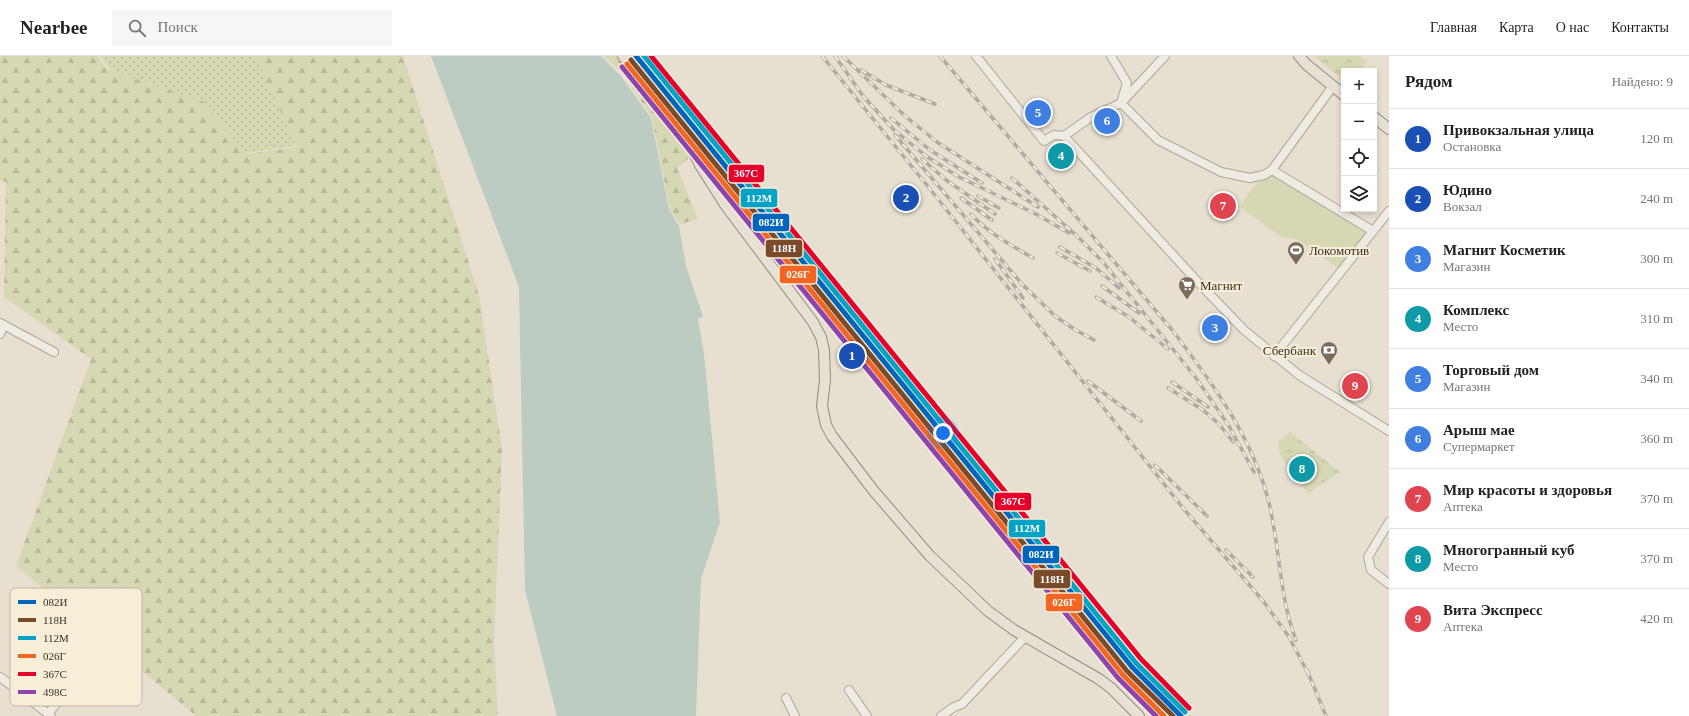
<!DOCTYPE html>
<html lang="ru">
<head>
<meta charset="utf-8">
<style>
	body { margin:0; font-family:"Times New Roman",serif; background:#f6f6f6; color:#222 }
	.controls { position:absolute; right:12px; top:12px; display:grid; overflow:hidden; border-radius:0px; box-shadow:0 2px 6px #0003 }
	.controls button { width:36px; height:36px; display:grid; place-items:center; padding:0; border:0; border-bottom:1px solid #e0e0e0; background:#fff; color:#222; font:20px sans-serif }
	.you { position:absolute; left:943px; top:377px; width:14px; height:14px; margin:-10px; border:3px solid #fff; border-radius:50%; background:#1a73e8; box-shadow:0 0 0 6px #1a73e833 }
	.badge { display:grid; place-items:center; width:26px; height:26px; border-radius:50%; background:#1a73e8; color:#fff; font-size:13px; font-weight:700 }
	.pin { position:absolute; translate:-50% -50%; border:2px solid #fff; box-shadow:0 1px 4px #0006 }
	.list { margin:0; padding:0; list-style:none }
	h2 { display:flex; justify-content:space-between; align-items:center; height:52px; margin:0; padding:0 16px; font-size:17px }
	h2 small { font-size:13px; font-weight:400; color:#767676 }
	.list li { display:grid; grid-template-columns:26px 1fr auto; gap:12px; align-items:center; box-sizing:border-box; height:60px; padding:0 16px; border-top:1px solid #e0e0e0 }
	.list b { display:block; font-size:15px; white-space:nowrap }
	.list p { margin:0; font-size:13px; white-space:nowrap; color:#767676 }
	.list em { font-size:13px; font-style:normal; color:#767676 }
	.icon { flex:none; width:22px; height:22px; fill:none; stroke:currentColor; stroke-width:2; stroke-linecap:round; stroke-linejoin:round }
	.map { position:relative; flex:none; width:1389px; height:660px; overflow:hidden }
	header { display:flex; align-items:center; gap:24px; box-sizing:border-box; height:56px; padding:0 20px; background:#fff; border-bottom:1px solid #e0e0e0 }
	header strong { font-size:19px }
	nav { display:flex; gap:22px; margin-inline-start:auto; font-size:14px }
	.search { width:280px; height:36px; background:#f6f6f6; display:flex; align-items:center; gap:10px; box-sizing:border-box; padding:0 14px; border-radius:0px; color:#767676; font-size:15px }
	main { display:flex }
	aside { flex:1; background:#fff }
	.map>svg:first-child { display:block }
	.grass { fill:url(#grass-dots) }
	.forest { fill:url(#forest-firs) }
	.park { fill:url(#park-tufts) }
	.garden { fill:#d6d7b3 }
	.water { fill:#bcccc2 }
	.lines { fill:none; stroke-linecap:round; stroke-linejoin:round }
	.minor-casing { stroke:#ada599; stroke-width:10 }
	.major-casing { stroke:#928b80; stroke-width:12 }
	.minor { stroke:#efebe3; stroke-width:8 }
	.major { stroke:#e6e1d4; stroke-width:10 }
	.rail-casing { stroke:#afaaa2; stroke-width:3.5 }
	.rail { stroke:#f7eed8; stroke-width:2; stroke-dasharray:6; stroke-linecap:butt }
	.rail-1-casing { stroke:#f7eed8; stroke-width:8 }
	.rail-2-casing { stroke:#f7eed8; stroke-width:8 }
	.rail-3-casing { stroke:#f7eed8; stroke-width:8 }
	.rail-4-casing { stroke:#f7eed8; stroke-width:8 }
	.rail-5-casing { stroke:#f7eed8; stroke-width:8 }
	.rail-6-casing { stroke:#f7eed8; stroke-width:8 }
	.rail-1 { stroke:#0065bd; stroke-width:5 }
	.rail-2 { stroke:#7a4b2a; stroke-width:5 }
	.rail-3 { stroke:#03a3c5; stroke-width:5 }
	.rail-4 { stroke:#f26522; stroke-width:5 }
	.rail-5 { stroke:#e4002b; stroke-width:5 }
	.rail-6 { stroke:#8e44ad; stroke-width:5 }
	.labels { text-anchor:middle; stroke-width:4; stroke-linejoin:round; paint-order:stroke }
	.poi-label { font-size:13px; fill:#3d2e20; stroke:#f7eed8; text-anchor:start }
	.key { fill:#f7eed8; stroke:#bfb4a1; stroke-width:1 }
	.key-label { font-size:11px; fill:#3d2e20 }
	.line-badge { stroke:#f7eed8; stroke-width:1.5 }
	.badge-label { font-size:11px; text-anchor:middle; font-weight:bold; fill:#fff }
</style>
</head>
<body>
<header>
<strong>Nearbee</strong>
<div class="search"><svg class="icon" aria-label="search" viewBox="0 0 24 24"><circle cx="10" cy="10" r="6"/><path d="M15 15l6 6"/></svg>Поиск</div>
<nav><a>Главная</a><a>Карта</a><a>О нас</a><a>Контакты</a></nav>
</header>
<main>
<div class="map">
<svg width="1389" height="660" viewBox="0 0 1389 660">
	<defs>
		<pattern id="grass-dots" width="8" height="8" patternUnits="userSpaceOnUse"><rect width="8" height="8" fill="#d6d7b3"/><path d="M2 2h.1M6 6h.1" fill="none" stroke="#b9b99a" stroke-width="1.8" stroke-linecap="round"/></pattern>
		<pattern id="forest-firs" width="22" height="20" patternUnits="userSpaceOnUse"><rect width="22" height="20" fill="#d6d7b3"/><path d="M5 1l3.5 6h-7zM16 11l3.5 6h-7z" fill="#b9b99a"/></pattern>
		<pattern id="park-tufts" width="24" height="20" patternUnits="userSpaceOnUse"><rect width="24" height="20" fill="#d6d7b3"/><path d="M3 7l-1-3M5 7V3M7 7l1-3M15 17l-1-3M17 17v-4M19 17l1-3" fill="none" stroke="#b9b99a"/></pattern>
	</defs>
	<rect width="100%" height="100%" fill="#e7e0d1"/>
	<polygon class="grass" points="100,0 258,0 296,90 245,97 221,74 193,69 108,11"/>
	<g class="forest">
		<polygon points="0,0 97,0 107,13 204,46 246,98 297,91 256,0 403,0 479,239 502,393 494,588 498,660 196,660 16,510 91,303 4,241 6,126 0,124"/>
		<polygon points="604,0 616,0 675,73 689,102 677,112 698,163 680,168 670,153 652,61 623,18"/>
	</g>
	<g class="park">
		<polygon points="1314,0 1360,0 1367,5 1360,15 1344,15 1344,25"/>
		<path d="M1290 376 1340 416 1308 437C1302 429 1273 397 1279 387 1281 383 1287 379 1290 376Z"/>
	</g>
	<path class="garden" d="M1272 114 1366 170 1365 180 1339 213 1296 183 1281 181 1240 151C1249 137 1257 123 1272 114Z"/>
	<polygon class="water" points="431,0 601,0 621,20 651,62 669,153 679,170 686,210 703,260 698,263 704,298 720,466 701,523 696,660 557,660 525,534 519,231"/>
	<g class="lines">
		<g class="minor-casing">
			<g id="minor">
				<polyline points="976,0 1044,85 1054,79 1064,80 1091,61 1121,47 1165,0"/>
				<polyline points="1111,0 1127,27 1121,47 1158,84 1221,116 1250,122 1264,119 1272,114 1333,30"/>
				<polyline points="1064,80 1196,224 1244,274 1299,319 1389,375"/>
				<polyline points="1272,114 1373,175"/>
				<polyline points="0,267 54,296"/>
				<polyline points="0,278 4,269"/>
				<polyline points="1274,300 1389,155"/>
				<polyline points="1389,466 1368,501 1371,514 1389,528"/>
				<polyline points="0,621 51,660"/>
				<polyline points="849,634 867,660"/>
				<polyline points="786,642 795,660"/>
				<polyline points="48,658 99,594 113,582"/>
				<polyline points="941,660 954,651 962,648 1025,581"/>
			</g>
		</g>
		<g class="major-casing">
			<g id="major">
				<polyline points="623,0 676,64 685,78 700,109 726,150 813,266 821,281 824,294 825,324 822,350 826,369 832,380 873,434 930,500 988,555 1014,574 1099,623 1111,632 1139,660"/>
				<polyline points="1299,0 1307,9 1344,39"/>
				<polyline points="1374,61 1389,73"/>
			</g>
		</g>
		<use href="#minor" class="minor"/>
		<use href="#major" class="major"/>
		<g class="rail-casing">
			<g id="rail">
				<polyline points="822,0 930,133 1183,452 1264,546 1289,581 1309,619"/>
				<polyline points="835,0 863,40 894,74 926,100 959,121 1034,157 1069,177"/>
				<polyline points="843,0 905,60 937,86 1038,151"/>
				<path d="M940 0 1173 275C1213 328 1253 382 1269 447 1280 492 1279 540 1296 584"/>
				<polyline points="861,14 886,29 935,48"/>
				<polyline points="891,62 930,94 982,127"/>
				<polyline points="895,79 1022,228 1055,260 1074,273 1094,284"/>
				<polyline points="922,103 946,124 995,158"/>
				<polyline points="1012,122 1077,180 1103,206 1196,322 1229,370 1254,416"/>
				<polyline points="978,140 999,152"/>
				<polyline points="961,142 992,164"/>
				<path d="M971 158C988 177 1011 189 1033 202"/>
				<polyline points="1060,191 1096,212 1119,232"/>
				<polyline points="1057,197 1090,215"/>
				<polyline points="995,203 1023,242"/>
				<polyline points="1102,230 1139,257"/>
				<polyline points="1096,241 1129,261 1168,293"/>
				<polyline points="1088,325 1141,365"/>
				<polyline points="1172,326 1208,351"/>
				<polyline points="1168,332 1203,354 1219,368 1233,386"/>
				<polyline points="1155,409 1207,460"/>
				<polyline points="1226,494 1253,521"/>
				<polyline points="1307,614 1326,660"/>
			</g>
		</g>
		<use href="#rail" class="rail"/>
		<g class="rail-1-casing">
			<polyline id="rail-1" points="636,0 1132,611 1181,660"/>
		</g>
		<g class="rail-2-casing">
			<polyline id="rail-2" points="631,4 1127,615 1173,660"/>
		</g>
		<g class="rail-3-casing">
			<polyline id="rail-3" points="644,0 1136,607 1185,656"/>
		</g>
		<g class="rail-4-casing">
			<polyline id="rail-4" points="627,8 1123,619 1164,660"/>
		</g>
		<g class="rail-5-casing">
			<polyline id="rail-5" points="651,0 1141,603 1189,652"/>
		</g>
		<g class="rail-6-casing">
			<polyline id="rail-6" points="622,11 1118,622 1156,660"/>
		</g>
		<use href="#rail-1" class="rail-1"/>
		<use href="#rail-2" class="rail-2"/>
		<use href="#rail-3" class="rail-3"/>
		<use href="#rail-4" class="rail-4"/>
		<use href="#rail-5" class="rail-5"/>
		<use href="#rail-6" class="rail-6"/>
	</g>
	<defs>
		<g id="stadium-pin" transform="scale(0.9)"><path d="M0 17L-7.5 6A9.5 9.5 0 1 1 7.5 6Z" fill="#786c5e" stroke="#f7eed8"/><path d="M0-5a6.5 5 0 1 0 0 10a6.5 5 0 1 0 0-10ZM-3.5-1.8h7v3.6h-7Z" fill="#fff"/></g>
		<g id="supermarket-pin" transform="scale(0.9)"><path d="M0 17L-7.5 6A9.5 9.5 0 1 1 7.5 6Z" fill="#786c5e" stroke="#f7eed8"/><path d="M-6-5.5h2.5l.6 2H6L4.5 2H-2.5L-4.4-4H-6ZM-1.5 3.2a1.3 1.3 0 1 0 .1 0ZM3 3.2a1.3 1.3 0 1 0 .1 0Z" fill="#fff"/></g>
		<g id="bank-pin" transform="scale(0.9)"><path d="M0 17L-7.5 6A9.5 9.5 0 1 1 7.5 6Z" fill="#786c5e" stroke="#f7eed8"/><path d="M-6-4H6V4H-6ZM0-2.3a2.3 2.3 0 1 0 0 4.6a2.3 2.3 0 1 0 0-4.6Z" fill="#fff"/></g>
	</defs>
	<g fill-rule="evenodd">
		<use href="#stadium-pin" x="1296" y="194"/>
		<use href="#supermarket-pin" x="1187" y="229"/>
		<use href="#bank-pin" x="1329" y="294"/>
	</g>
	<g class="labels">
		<g class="poi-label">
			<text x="1309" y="199">Локомотив</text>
			<text x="1200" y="234">Магнит</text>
			<text x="1316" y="299" text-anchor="end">Сбербанк</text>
		</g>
	</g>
	<rect x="10" y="532" width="132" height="118" rx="6" class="key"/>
	<rect x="18" y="544" width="18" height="4" fill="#0065bd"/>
	<rect x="18" y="562" width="18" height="4" fill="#7a4b2a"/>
	<rect x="18" y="580" width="18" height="4" fill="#03a3c5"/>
	<rect x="18" y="598" width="18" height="4" fill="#f26522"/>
	<rect x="18" y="616" width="18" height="4" fill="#e4002b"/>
	<rect x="18" y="634" width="18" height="4" fill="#8e44ad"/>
	<g class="key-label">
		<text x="43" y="550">082И</text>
		<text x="43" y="568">118Н</text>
		<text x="43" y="586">112М</text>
		<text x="43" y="604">026Г</text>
		<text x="43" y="622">367С</text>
		<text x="43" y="640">498С</text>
	</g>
	<g class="line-badge">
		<rect x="728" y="108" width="37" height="19" rx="4" fill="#e4002b"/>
		<rect x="740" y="132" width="38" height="20" rx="4" fill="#03a3c5"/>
		<rect x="752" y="157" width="38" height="19" rx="4" fill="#0065bd"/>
		<rect x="765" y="183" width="38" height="19" rx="4" fill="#7a4b2a"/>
		<rect x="779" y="209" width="38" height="19" rx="4" fill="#f26522"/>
		<rect x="994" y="436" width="38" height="19" rx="4" fill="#e4002b"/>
		<rect x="1008" y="463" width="38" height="19" rx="4" fill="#03a3c5"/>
		<rect x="1022" y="489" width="38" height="19" rx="4" fill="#0065bd"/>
		<rect x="1033" y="513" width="38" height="20" rx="4" fill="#7a4b2a"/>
		<rect x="1045" y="537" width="38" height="19" rx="4" fill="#f26522"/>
	</g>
	<g class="badge-label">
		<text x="746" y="121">367С</text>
		<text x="759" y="146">112М</text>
		<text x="771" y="170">082И</text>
		<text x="784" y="196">118Н</text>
		<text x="798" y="222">026Г</text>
		<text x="1013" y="449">367С</text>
		<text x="1027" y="476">112М</text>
		<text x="1041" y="502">082И</text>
		<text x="1052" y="527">118Н</text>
		<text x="1064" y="550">026Г</text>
	</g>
</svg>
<div class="controls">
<button>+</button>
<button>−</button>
<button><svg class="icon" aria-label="locate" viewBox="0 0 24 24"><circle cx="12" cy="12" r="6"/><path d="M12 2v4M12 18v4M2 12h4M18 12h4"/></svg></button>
<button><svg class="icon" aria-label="layers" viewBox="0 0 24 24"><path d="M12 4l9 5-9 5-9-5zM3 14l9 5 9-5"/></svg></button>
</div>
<div class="you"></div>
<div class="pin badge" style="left:852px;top:300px;background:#1a4fb4">1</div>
<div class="pin badge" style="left:906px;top:142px;background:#1a4fb4">2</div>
<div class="pin badge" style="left:1215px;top:272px;background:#3f7fe0">3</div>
<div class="pin badge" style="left:1061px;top:100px;background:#0f9aa8">4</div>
<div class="pin badge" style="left:1038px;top:57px;background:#3f7fe0">5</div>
<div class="pin badge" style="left:1107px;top:65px;background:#3f7fe0">6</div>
<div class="pin badge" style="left:1223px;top:150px;background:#e0444e">7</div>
<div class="pin badge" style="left:1302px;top:413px;background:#0f9aa8">8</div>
<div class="pin badge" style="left:1355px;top:330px;background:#e0444e">9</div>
</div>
<aside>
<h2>Рядом<small>Найдено: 9</small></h2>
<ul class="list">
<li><span class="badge" style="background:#1a4fb4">1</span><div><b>Привокзальная улица</b><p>Остановка</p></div><em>120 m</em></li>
<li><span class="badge" style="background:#1a4fb4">2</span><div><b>Юдино</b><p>Вокзал</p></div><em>240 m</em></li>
<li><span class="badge" style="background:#3f7fe0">3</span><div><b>Магнит Косметик</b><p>Магазин</p></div><em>300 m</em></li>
<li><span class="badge" style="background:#0f9aa8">4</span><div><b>Комплекс</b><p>Место</p></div><em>310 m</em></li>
<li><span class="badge" style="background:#3f7fe0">5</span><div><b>Торговый дом</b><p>Магазин</p></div><em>340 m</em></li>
<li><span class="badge" style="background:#3f7fe0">6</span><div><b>Арыш мае</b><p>Супермаркет</p></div><em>360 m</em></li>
<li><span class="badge" style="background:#e0444e">7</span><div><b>Мир красоты и здоровья</b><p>Аптека</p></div><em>370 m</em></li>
<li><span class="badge" style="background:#0f9aa8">8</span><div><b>Многогранный куб</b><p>Место</p></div><em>370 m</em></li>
<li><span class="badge" style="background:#e0444e">9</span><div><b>Вита Экспресс</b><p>Аптека</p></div><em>420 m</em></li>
</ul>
</aside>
</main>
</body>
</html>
